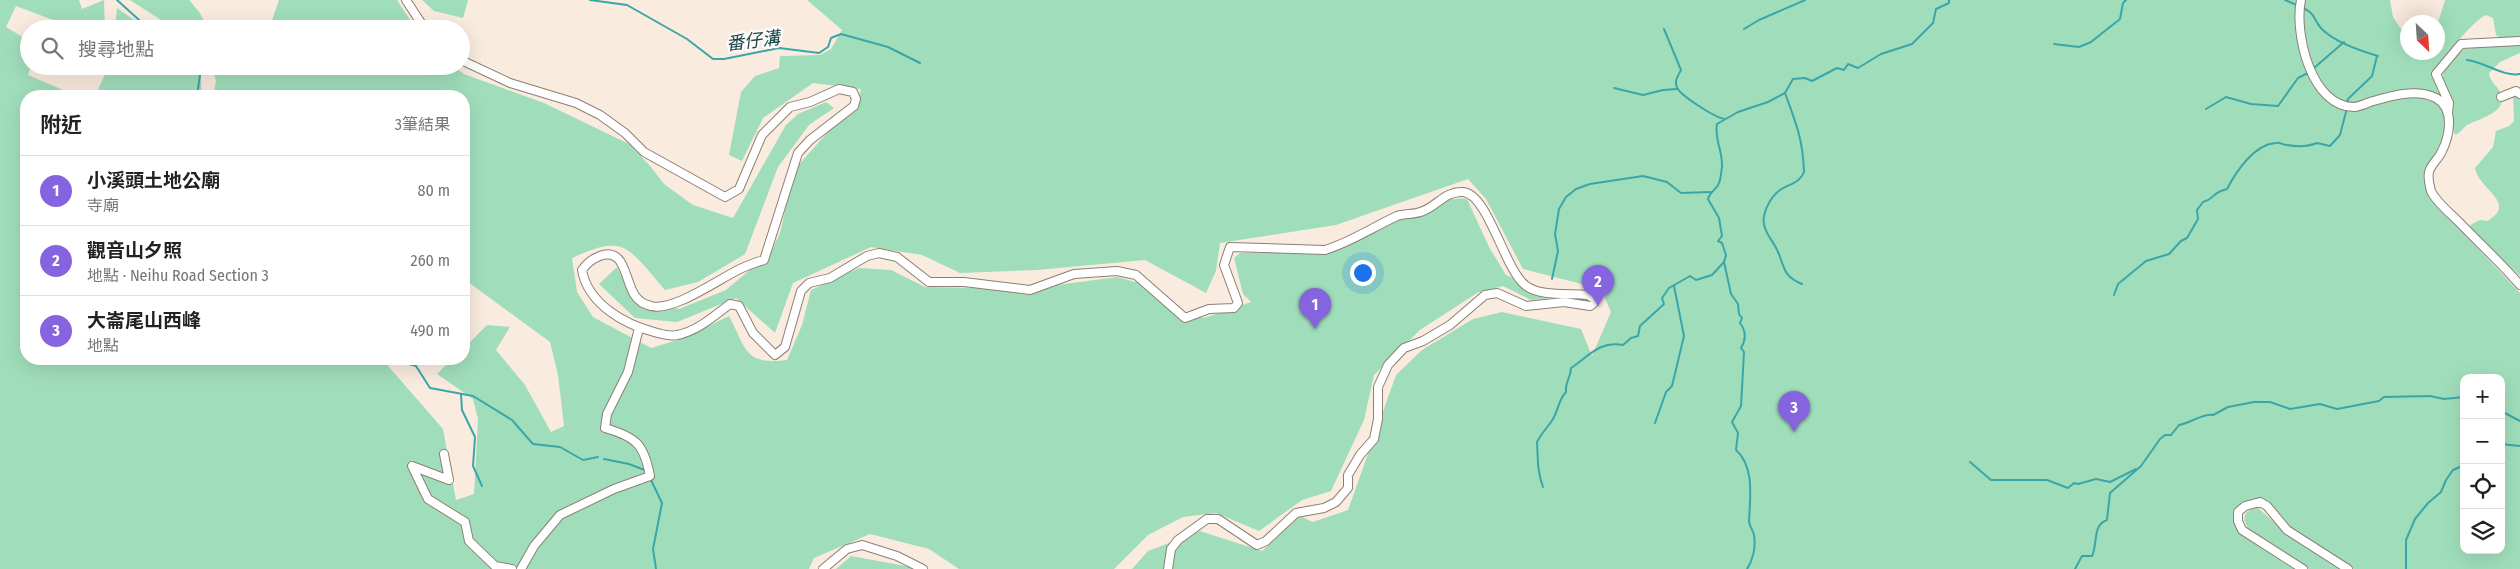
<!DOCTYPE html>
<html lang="zh-TW">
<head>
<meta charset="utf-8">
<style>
	body { margin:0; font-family:"Fira Sans Condensed","Noto Sans TC",sans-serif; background:#f2f2f2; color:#222 }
	.controls { position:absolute; right:15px; bottom:15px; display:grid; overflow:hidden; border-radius:10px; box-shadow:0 5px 20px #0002 }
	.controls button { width:45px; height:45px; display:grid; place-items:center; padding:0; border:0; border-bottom:1px solid #e0e0e0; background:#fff; color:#222; font:25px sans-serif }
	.compass { position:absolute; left:2400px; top:15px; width:45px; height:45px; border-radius:50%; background:#fff; box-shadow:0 5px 20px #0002; rotate:155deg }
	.you { position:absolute; left:1362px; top:272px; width:18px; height:18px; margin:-12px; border:4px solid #fff; border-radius:50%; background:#1a73e8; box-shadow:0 0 0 8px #1a73e833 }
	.badge { display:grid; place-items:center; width:32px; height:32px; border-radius:50%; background:#8764df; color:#fff; font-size:16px; font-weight:700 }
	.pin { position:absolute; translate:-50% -41px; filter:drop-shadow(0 1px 2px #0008) }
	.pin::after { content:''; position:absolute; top:26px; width:18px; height:15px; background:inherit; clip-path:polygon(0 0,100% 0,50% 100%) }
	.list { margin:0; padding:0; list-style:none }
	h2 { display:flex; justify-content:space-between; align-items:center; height:65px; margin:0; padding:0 20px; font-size:21px }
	h2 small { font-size:16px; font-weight:400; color:#767676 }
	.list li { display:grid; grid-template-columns:32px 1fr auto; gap:15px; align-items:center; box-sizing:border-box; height:70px; padding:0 20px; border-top:1px solid #e0e0e0 }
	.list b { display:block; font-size:19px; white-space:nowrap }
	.list p { margin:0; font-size:16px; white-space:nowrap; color:#767676 }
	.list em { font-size:16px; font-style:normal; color:#767676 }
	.icon { flex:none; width:28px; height:28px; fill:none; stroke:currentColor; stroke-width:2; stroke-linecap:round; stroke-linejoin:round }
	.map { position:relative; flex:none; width:2520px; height:569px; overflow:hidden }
	.search { position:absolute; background:#fff; box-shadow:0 5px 20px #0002; left:20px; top:20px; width:450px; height:55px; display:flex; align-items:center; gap:12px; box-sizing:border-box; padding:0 18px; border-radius:28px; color:#767676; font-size:19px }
	.panel { position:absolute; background:#fff; box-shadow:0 5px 20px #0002; left:20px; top:90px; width:450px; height:275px; border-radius:20px }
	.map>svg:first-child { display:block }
	.green { fill:#a0debb; fill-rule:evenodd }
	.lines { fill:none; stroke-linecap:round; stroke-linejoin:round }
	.stream { stroke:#3ba6a9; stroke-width:2 }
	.minor-casing { stroke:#8c7f74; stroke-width:10 }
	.minor { stroke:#fff; stroke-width:8 }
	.labels { text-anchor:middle; stroke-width:5; stroke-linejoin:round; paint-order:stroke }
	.water-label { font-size:18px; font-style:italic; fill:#194849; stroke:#fdfaf8 }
</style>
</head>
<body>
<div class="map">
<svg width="2520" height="569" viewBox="0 0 2520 569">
	<rect width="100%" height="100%" fill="#f9ebde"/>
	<g class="green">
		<path d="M0 0H79L82 9 104 0 105 29H65L61 23 16 6 6 27 29 41V66H31L28 75 77 96H26V359H382L443 429 456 500 474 494 478 419 473 399 437 374 452 359H464V348L487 325 510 327 496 350 525 385 551 432 564 426 558 375 550 342 464 279V96H213L216 81 212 66H226L228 69 245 66H453L464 74 544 103 629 144 651 167 664 184 693 205 733 218 786 125 798 114 826 102 834 108 809 125 778 167 745 254 698 282 665 290C655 279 635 251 621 247 605 242 586 252 572 258L577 292 593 317 651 348 681 339 729 316C747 350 744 365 787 360L802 325 811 290 859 268 891 270 925 287 1027 289 1117 277 1139 283 1176 310 1204 318 1251 302 1243 294 1234 258 1240 253H1315L1394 216C1425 222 1438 195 1467 199L1489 247 1506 275 1548 293 1550 298 1531 300 1503 286 1477 293 1420 330 1374 375 1364 420 1331 491 1302 500 1259 531 1216 513 1183 517 1148 535 1114 569H959L929 549 870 534 814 558 809 569H0Z"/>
		<polygon points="130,0 189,0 200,13 208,29 175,29"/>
		<polygon points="279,0 397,0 416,29 269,29"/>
		<polygon points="422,0 468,0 463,18 434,11"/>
		<path d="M807 0H2390L2393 17 2407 38 2408 52H2438V23L2445 0H2520V37L2500 38 2496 35 2493 18 2486 15C2471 22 2447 56 2434 70 2432 82 2439 89 2442 100 2451 128 2438 150 2425 175L2445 214 2520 293V569H2354L2289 527 2258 499C2247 501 2238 504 2233 514 2238 540 2259 543 2279 555 2285 559 2292 564 2298 569H1132L1148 551 1200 531 1262 551 1300 516 1313 522 1348 510 1396 375 1422 350 1473 319 1502 312 1581 329 1592 356 1611 312 1601 289 1523 269 1486 199 1468 179 1336 225 1220 243 1216 271 1206 293 1145 260 1037 270 960 273 922 255 871 247 793 283 775 333 736 298 677 322 635 318 599 284 617 267 633 298 679 309 726 290 771 252 780 233 794 170 828 132 857 107 861 89 813 83 763 118 742 161 729 155 741 92 755 76 779 68 780 56 820 55 831 49 842 30ZM2464 378H2501V550H2464Z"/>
		<polygon points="117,8 147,29 115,29"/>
		<path d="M2504 44 2520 45V53L2500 62 2489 73C2490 82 2498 86 2501 94 2507 113 2480 118 2467 125 2463 128 2460 133 2455 135L2453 129 2451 99 2443 81V74L2448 64 2464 49Z"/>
		<polygon points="109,66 200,66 202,96 95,96"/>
		<path d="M2520 87V276L2472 230 2470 225 2480 220 2487 221C2519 203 2478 189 2475 168L2493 147 2496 131 2509 126 2514 121 2513 95Z"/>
		<path d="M2258 508 2284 531 2345 569H2309L2248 528C2241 517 2244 510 2258 508Z"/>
		<polygon points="851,556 911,567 914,569 836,569"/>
	</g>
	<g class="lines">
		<g class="stream">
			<polyline points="117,0 149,29"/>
			<polyline points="590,0 627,5 687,39 713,59 724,59 779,48 819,53 828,47 831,38 841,34 888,47 920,63"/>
			<polyline points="2285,0 2299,6"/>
			<path d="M2303 8C2317 14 2314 23 2324 31 2337 43 2361 51 2378 56"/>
			<path d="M1664 29 1681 70C1678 76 1673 82 1678 89 1682 96 1715 118 1725 119"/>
			<polyline points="1744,29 1759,20 1805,0"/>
			<polyline points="2054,44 2079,47 2091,42 2120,19 2123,3 2126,0"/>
			<path d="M2467 60C2485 62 2503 77 2520 74"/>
			<polyline points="197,66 200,75 197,96"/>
			<polyline points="2314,68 2344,42"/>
			<polyline points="1614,88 1643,95 1663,90 1677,89"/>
			<path d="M1785 93C1796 123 1803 140 1804 172 1800 183 1789 184 1780 190 1770 197 1760 216 1765 228 1768 237 1775 244 1778 252 1785 268 1783 276 1802 284"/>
			<polyline points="2347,103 2348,99 2372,76 2377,56"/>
			<polyline points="2206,109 2226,97 2251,104 2278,106 2298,78 2308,73"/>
			<polyline points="1552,279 1558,251 1555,234 1559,209 1566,197 1576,189 1590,184 1643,176 1667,182 1681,193 1710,192"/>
			<path d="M2114 295 2118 284 2146 261 2169 254 2181 241 2187 238 2198 219 2197 210 2203 202C2215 199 2211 193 2227 189 2236 172 2254 144 2276 143 2280 142 2283 145 2287 145 2298 147 2307 147 2317 143L2330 146 2340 135 2347 108"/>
			<polyline points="392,359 416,366 430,388 473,396 512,420 533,444 560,447 583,460 598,457"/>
			<polyline points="461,394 462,410 475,437 473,466 482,486"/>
			<polyline points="2501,411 2520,421"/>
			<polyline points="1655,423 1666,392 1672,386 1684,336 1674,286"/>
			<polyline points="2501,444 2520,446"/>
			<polyline points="604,459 629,464 647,471"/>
			<polyline points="1970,462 1991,480 2047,480 2068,488 2074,483 2078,484 2096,479 2110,482 2136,469"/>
			<polyline points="650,478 662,503 653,549 656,569"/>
			<path d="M1543 487C1537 471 1538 458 1537 442 1541 434 1546 429 1551 422 1558 413 1558 400 1566 392 1565 382 1571 377 1571 368 1588 357 1600 340 1623 345L1631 338 1638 336 1640 326 1664 304 1662 298 1669 288 1690 276 1696 280 1712 275 1724 262"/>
			<path d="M1747 569C1753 560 1756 547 1754 535 1753 530 1749 526 1749 521 1750 498 1755 467 1736 450L1738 433 1732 422 1741 406 1744 352 1741 348C1746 340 1746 331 1740 323L1742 318 1739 314 1738 304 1731 294 1724 262 1726 255 1722 243 1718 241 1722 236 1719 218 1708 199C1710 191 1717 190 1719 183 1721 179 1721 172 1722 167 1723 151 1714 139 1717 124L1738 112 1768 102 1785 93 1793 79 1805 78 1812 81 1837 68 1844 70 1848 64 1858 68 1881 54 1912 44 1933 23 1936 9 1949 3V0"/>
			<path d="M2075 569 2082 556H2092C2098 544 2092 525 2107 520L2110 493 2141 466 2160 439 2165 435H2171L2179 425C2190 423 2204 413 2213 415L2228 407 2254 402H2270L2290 409 2320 404 2337 409 2379 401 2384 397 2430 396 2444 399 2464 397"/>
			<polyline points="2406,569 2406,540 2415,519 2428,503 2441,492 2446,480 2453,470 2464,465"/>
		</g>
		<g class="minor-casing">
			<g id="minor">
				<polyline points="406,0 425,29"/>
				<path d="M2301 0C2294 33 2311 108 2355 107 2360 106 2365 104 2370 102 2390 96 2416 88 2436 98 2456 109 2449 138 2441 153 2438 159 2430 166 2429 172 2428 176 2430 187 2431 191 2436 202 2451 214 2459 222 2479 243 2501 263 2520 285"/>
				<path d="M461 60 510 83 576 103 600 115 625 133 644 152 725 197 739 189 762 135 790 107 810 102 839 89 853 92 856 99 854 106 810 140 798 153 764 260C756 262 749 265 742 268 720 278 674 312 651 306 628 301 631 278 620 261 609 246 589 260 582 270 588 304 624 324 654 332 662 334 669 337 677 335 696 332 714 316 730 304L739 306 753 333 775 355 785 347 801 291 809 283 830 278 867 256 879 253 897 257 929 282H964L1030 290 1074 274 1117 271 1136 275 1185 318 1209 309 1234 308 1238 303 1224 265 1230 247 1325 250C1351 242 1373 227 1397 216 1405 213 1415 215 1423 211 1437 206 1445 191 1463 192 1488 194 1504 268 1525 285 1539 297 1569 293 1588 295L1594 299V303L1590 306 1564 302 1526 306 1497 293 1485 295 1450 325 1423 341 1404 348 1388 365 1378 387V419L1374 439 1360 455 1348 475V488L1336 502 1324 508 1296 513 1266 541 1257 545 1218 519H1207L1178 540 1171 549 1168 569"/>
				<polyline points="2501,97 2516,91 2520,94"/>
				<polyline points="2448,112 2449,103 2436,74 2461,44 2520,41"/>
				<polyline points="444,454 449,480 412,466 428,499 465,522 469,541 495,566 512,569"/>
				<path d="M521 569 534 546 560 515 614 489 650 476C644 444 636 437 605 428L607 414 628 372 639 328"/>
				<polyline points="823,569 847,549 862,545 897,556 923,569"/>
				<polyline points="2303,569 2242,530 2238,521 2238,512 2245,506 2260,502 2267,506 2287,530 2348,569"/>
			</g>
		</g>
		<use href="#minor" class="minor"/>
	</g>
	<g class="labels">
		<g class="water-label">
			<text transform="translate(753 41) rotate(-7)" y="6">番仔溝</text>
		</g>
	</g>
</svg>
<div class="controls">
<button>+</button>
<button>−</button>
<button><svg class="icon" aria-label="locate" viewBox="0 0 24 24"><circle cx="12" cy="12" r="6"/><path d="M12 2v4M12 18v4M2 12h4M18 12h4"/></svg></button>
<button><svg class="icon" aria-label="layers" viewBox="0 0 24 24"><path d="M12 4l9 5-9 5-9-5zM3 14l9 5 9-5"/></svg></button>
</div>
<svg class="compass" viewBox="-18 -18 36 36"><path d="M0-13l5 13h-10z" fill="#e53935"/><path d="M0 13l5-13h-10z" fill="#767676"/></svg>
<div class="you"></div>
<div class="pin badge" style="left:1315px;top:329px">1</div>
<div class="pin badge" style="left:1598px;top:306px">2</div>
<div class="pin badge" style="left:1794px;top:432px">3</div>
<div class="search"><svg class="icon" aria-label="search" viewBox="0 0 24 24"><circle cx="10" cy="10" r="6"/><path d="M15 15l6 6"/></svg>搜尋地點</div>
<section class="panel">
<h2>附近<small>3筆結果</small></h2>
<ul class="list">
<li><span class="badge">1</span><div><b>小溪頭土地公廟</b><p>寺廟</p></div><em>80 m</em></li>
<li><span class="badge">2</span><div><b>觀音山夕照</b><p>地點 · Neihu Road Section 3</p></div><em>260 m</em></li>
<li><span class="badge">3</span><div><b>大崙尾山西峰</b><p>地點</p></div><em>490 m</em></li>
</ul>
</section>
</div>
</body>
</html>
